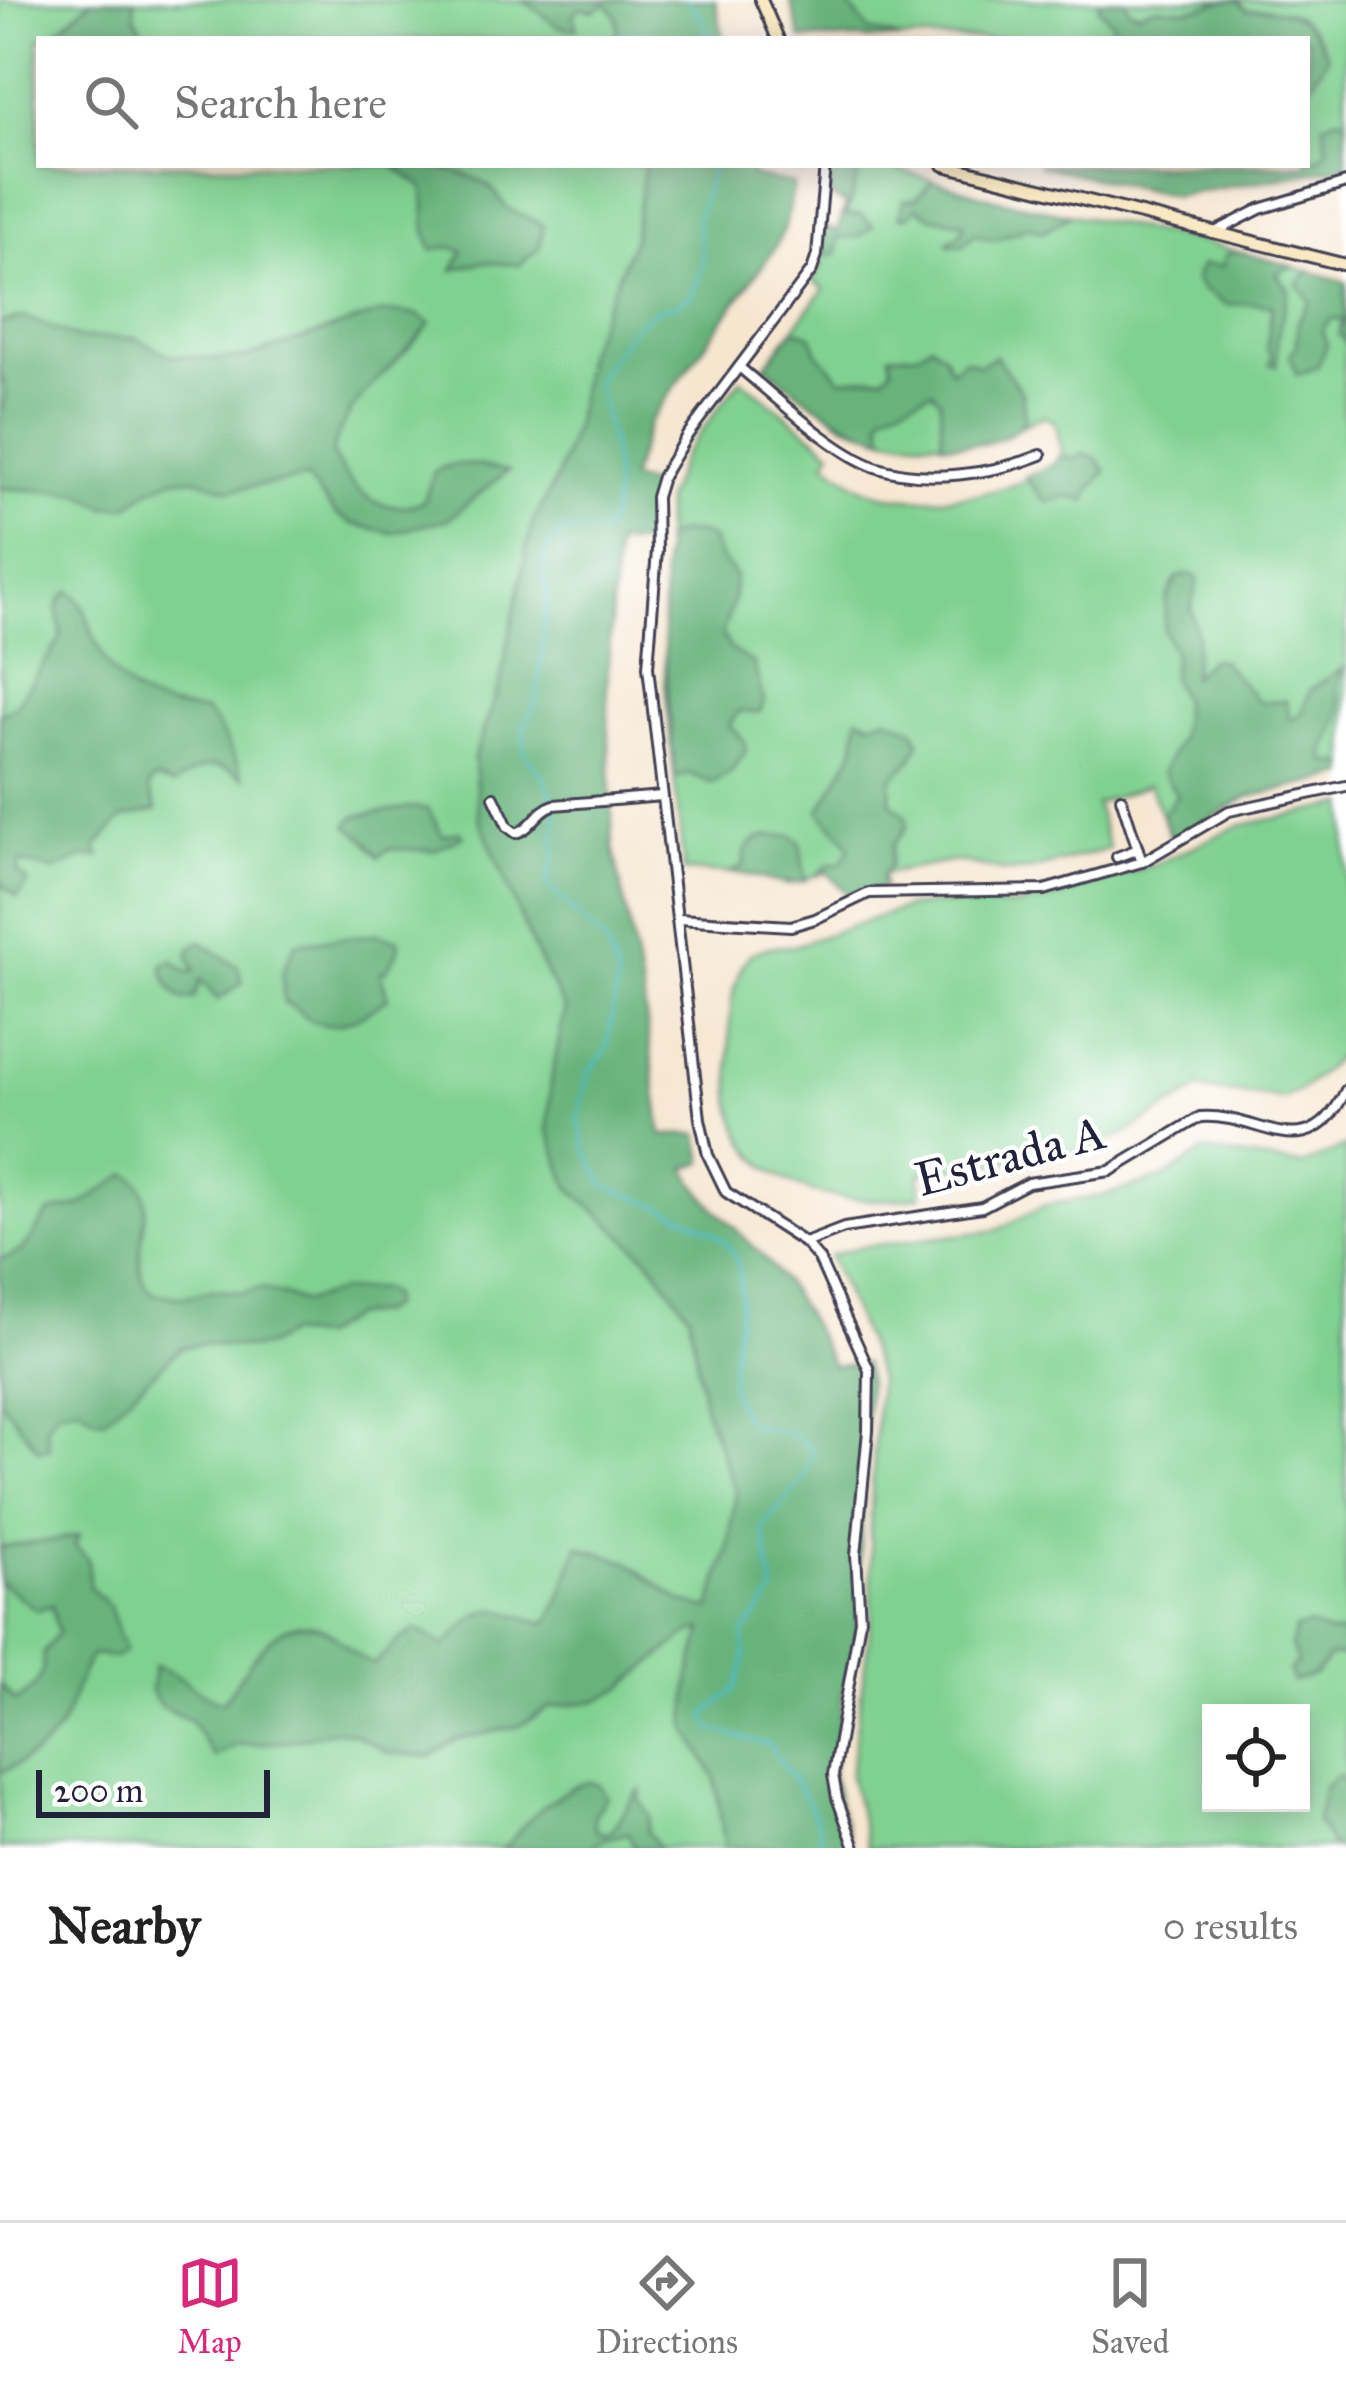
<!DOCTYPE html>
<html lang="en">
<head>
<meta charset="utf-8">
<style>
	body { margin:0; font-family:"IM FELL Great Primer",serif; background:#f6f6f6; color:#222 }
	.controls { position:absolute; right:36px; bottom:36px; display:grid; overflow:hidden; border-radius:0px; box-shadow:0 6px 30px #0003 }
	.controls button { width:108px; height:108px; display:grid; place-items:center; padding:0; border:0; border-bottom:3px solid #e0e0e0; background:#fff; color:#222; font:60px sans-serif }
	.scale { position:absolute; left:36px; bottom:30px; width:234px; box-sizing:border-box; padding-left:12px; border:6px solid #22223b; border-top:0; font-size:33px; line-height:42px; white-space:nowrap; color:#22223b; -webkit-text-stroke:9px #fff; paint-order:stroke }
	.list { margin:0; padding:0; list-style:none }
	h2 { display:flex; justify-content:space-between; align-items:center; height:156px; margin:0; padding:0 48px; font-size:51px }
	h2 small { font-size:39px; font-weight:400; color:#767676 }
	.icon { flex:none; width:66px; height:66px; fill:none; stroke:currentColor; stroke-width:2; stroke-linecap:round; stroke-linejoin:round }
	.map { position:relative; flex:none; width:1346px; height:1848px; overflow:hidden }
	.search { position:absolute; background:#fff; box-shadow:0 6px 30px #0003; left:36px; right:36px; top:36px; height:132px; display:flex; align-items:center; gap:30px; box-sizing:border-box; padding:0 42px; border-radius:0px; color:#767676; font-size:45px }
	.sheet { height:372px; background:#fff }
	nav { display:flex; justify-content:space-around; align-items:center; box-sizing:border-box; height:168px; border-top:3px solid #e0e0e0; background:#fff; font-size:33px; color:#767676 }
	nav a { display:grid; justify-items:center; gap:6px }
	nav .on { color:#db2777 }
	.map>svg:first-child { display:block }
	.green { fill:#80d191; stroke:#517a66; stroke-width:3; fill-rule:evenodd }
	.forest { fill:#68b37b; stroke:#456a5b; stroke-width:3 }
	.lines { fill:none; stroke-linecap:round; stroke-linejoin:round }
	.stream { stroke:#4dbcc4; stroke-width:3 }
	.street-casing { stroke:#423f51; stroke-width:14 }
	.secondary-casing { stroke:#423f51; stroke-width:16 }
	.street { stroke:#fff; stroke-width:8 }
	.secondary { stroke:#f8e8c3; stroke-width:10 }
	.labels { text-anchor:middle; stroke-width:9; stroke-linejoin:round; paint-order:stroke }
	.street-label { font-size:48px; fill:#22223b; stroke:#fff }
</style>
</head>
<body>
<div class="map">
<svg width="1346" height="1848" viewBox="0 0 1346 1848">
	<rect width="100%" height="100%" fill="#fff"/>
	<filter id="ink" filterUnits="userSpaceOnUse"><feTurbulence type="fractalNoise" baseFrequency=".00833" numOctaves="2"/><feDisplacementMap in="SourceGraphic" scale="24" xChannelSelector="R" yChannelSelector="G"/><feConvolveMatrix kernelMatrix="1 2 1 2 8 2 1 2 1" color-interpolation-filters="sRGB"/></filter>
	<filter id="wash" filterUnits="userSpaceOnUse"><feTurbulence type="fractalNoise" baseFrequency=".004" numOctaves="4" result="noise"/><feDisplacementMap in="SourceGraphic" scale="48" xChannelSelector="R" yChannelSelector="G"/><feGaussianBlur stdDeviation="2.7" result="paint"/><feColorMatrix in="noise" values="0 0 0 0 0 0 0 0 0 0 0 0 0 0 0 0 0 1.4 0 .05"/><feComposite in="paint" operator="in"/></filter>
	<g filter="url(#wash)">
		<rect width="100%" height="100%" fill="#f6e6d0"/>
		<g class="green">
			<polygon points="0,0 625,0 617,39 39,39 39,165 645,165 633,240 587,350 575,424 557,478 532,524 500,684 474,758 479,818 534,949 565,1010 551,1081 548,1129 569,1187 649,1259 689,1314 705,1410 736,1492 728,1549 690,1676 686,1726 715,1778 725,1848 0,1848"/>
			<polygon points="790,0 1346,0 1346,166 1175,196 1037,165 1307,165 1307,39 801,39"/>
			<path d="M832 165H883L995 199 1204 242 1346 282 1343 416 1346 418V775L1248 797 1172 840 1149 785 1096 804 1109 849 1031 870 1006 872 956 861 883 874 884 887 849 895 826 872 787 885 752 874 684 871 665 686V501L684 454 741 379 832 451 826 462C843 475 862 491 884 495 928 505 1037 495 1062 452L1055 422 1043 416 984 444 885 438 844 424 765 366 824 289 813 281 822 265 824 226 837 232 846 204 829 195Z"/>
			<path d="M1346 804V1049L1302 1090 1282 1099 1199 1089 1125 1134 1076 1153 920 1173 921 1196C851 1207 758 1197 735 1117 729 1097 731 1073 730 1052 729 1020 729 981 750 954L769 947 794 946 907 907 937 904 1012 906 1044 901 1156 864 1238 826Z"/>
			<path d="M1346 1146V1848H868L850 1776 872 1615 870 1531 878 1381 872 1357 829 1256 859 1247 997 1230 1045 1205 1101 1196 1165 1177 1204 1151 1303 1165ZM1211 1713H1301V1803H1211Z"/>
		</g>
		<g class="forest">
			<polygon points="92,0 134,0 135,16 147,39 48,39"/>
			<path d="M521 0H715L724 39H617C618 24 620 13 605 4L594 11 580 8 573 15 577 28C552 33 543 9 521 0Z"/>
			<polygon points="790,0 844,0 870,31 903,39 801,39"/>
			<path d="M1102 0H1125L1129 9 1139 13C1161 0 1175 14 1198 8 1213 5 1219 0 1237 0L1247 10C1290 5 1311 19 1328 57L1307 90V39H1110L1113 23 1098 7Z"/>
			<polygon points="1336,118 1346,119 1346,166 1175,196 1037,165 1307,165 1307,157 1318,158 1327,149 1323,123"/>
			<path d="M392 165C421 165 466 168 491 188 498 194 502 204 509 209 520 217 532 217 543 226L540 247 520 265 482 262 453 270 463 251 450 247 432 250 426 231 424 188Z"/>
			<path d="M645 165H751L752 176 794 184 785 227 773 251 650 421 630 479 651 485 648 543 616 544 607 685 613 847 643 994 662 1135 699 1134 704 1162 686 1168C708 1209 737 1227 767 1261 794 1292 815 1329 833 1366L864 1363 868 1381 857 1635 844 1687 832 1776 852 1848H725L715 1778 686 1726 690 1676 703 1629 689 1633 622 1688 596 1701 550 1707 520 1726 456 1740 431 1757 388 1753 353 1733 337 1730 282 1742 237 1745 214 1757 191 1721 161 1706 151 1691 154 1666C181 1672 198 1696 223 1702 246 1672 278 1601 329 1632 345 1642 355 1659 374 1664L399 1640 417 1629 444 1646C459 1634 477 1606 500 1610 516 1613 530 1621 547 1623L561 1597 578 1546 626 1561 681 1601 710 1609 728 1549 736 1492 705 1410 689 1314 649 1259 569 1187 548 1129 551 1081 565 1010 534 949 479 818 474 758 500 684 532 524 557 478 575 424 587 350 633 240Z"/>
			<polygon points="832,165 857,165 858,176 846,215 861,215 873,226 861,236 838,238 837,253 828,256 823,253 824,226 837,232 846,204 829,195"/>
			<polygon points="933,180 995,199 1070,215 1043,232 1028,227 994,240 974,234 963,246 950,245 947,243 961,233 964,223 931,217 916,207 908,217 899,217 904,200 916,199"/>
			<path d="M1237 251 1292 266 1276 273 1289 290 1277 338V366L1270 364 1272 356 1267 348 1272 305C1257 303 1242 303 1228 305L1203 290 1195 279 1202 265 1223 266 1225 255Z"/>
			<polygon points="1309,271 1346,282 1346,342 1339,335 1343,319 1331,319 1322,330 1327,346 1317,367 1297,375 1290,355 1297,345 1298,321 1310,301 1297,284"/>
			<path d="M397 312 418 315 430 323C397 368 345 396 332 454 352 491 380 519 424 501L434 472C459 457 481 467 508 471L448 519 392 533 353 524 336 514 306 478 230 490 196 479 175 478 147 491 128 506 106 507 78 493 0 488V416L7 393 0 372V323L25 317 77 338H135L169 355 222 359 247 357 380 313Z"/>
			<path d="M794 329 811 335 818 353 841 379 884 376 892 368 890 355 918 353 931 344 944 354 950 370 966 359 979 365 996 356 1022 393 1025 420C1005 447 972 445 942 444L940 399 932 391 885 412 881 419 885 438C838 424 803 397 765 366Z"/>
			<polygon points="1083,454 1096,458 1106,471 1091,489 1086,501 1069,497 1046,502 1025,477 1052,465 1060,456 1074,459"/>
			<polygon points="681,533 701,533 712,539 719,556 735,576 733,602 722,634 731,650 753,663 764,701 760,712 738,712 729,725 744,740 746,751 730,773 711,783 688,773 675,778 663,625 664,537"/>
			<path d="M1191 574 1198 579 1191 608 1197 635 1192 677 1209 660H1221L1259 702 1286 700 1290 720 1302 713 1310 690 1343 668 1337 688C1346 718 1332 730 1324 756L1327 762 1346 764V775L1248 797 1172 840 1162 816 1177 795 1162 772 1179 739 1182 719V700L1171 678 1174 654 1164 630 1166 599 1177 577Z"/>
			<path d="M70 591C87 605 88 623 96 642 118 694 152 709 205 711 223 728 233 757 245 779 217 758 200 765 174 785L155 779 148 787 157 810 122 818 96 847 100 857H84L53 871 21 862 17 872 28 881 18 897 3 886 0 876V715L16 705 61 638C63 619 47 604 70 591Z"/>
			<path d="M858 717 871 722 887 717 914 730 920 743 912 759 891 779V802L906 816 907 827 893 845 890 866 882 875 884 887 849 895 826 872 816 876 828 865 841 863 849 849C846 833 827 826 820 810L855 748Z"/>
			<polygon points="413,807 428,809 443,836 459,831 463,836 434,850 388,849 379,857 366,840 347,825 356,816"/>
			<path d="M765 836H792L800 842 805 881C779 889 757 873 730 873L744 865C741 851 751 841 765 836Z"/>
			<path d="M375 934 399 940 397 953 386 971 380 972 388 998C368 1012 336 1036 308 1019 298 1013 296 1006 284 1003L282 973 296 943Z"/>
			<path d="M200 941 238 967 243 982 218 1000 201 980 194 998 183 1000C172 992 162 977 163 964L172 960 187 972 195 971 189 958 190 949Z"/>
			<path d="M127 1174C172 1195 116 1264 154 1294L184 1297 213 1290 243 1293 261 1288 305 1302 339 1291 381 1289 390 1295 391 1306 379 1313 350 1317 320 1337 287 1334 267 1346 252 1348 204 1344 182 1347 104 1419 94 1417 78 1406 58 1410 46 1426 49 1448 39 1451 0 1400V1259C30 1254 32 1231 50 1212L79 1206Z"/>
			<path d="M79 1535 75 1545 88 1559 90 1587 110 1607 125 1651 115 1658 97 1654 90 1657C58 1719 74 1739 0 1773V1685L16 1701C36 1688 45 1676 43 1653L58 1633 52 1605 37 1610 0 1582V1548C28 1542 52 1543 79 1535Z"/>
			<polygon points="1309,1625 1329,1634 1346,1633 1346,1656 1330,1656 1314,1675 1293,1682 1289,1671 1297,1662 1291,1645 1295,1629"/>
			<polygon points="1338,1775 1346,1784 1346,1848 1333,1848 1317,1821 1324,1787"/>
			<path d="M591 1782 599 1785 607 1797 594 1816 595 1829 606 1834C622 1825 624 1803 641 1790L639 1800 650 1816 647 1831 659 1848H635L628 1833 598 1841 594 1848H501C515 1841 518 1829 529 1819 546 1804 569 1785 591 1782Z"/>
		</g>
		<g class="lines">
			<g class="stream">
				<polyline points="687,0 704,21 707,39"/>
				<path d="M553 800 545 780 525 754 523 729 537 701 548 591 540 573 548 548 561 532H605C628 483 606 429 596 379L633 328 656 310 675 306 692 295 703 263 697 220 713 165"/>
				<path d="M556 809 555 853 547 885 606 943 618 977 607 1049 588 1073 578 1116 585 1147 603 1184C641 1201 681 1211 716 1234 764 1268 726 1342 732 1388 733 1399 742 1412 747 1423L795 1435 813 1451 802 1482 762 1527 774 1593 744 1633 745 1660 736 1688 705 1714 711 1729 770 1745C784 1771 829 1819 819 1848"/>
			</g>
		</g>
	</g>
	<g filter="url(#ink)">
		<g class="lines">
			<g class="street-casing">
				<g id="street">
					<polyline points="825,165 817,255 812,270 686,437 662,477 656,497 657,550 648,667 700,1119 708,1155 726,1192 805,1243 819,1259 869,1370 868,1431 856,1555 860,1620 833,1775 837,1798 855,1848"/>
					<polyline points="1213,233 1260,209 1346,183"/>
					<path d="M739 367C775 396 833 452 875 467 925 484 994 474 1041 455"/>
					<path d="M494 797 508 827 516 833C532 829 537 810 554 805L662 796"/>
					<polyline points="1121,798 1142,862"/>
					<polyline points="1117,857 1138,849"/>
					<polyline points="678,919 791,926 815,919 869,893 1044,890 1142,862 1229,811 1346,786"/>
					<path d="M805 1243 844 1228 982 1207 1028 1183 1110 1171 1200 1117C1260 1112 1307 1172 1346 1090"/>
				</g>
			</g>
			<g class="secondary-casing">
				<g id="secondary">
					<polyline points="761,0 778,39"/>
					<polyline points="944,165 1346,265"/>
				</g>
			</g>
			<use href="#street" class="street"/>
			<use href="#secondary" class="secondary"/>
		</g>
	</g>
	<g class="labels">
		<g class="street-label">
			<text transform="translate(1010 1155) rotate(-15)" y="17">Estrada A</text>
		</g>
	</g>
</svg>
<div class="controls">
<button><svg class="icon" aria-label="locate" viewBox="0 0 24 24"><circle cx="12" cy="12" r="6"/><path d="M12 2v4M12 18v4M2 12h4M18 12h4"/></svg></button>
</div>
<div class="scale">200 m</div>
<div class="search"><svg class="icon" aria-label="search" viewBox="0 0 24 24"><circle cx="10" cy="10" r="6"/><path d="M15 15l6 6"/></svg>Search here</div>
</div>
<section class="sheet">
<h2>Nearby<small>0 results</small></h2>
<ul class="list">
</ul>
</section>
<nav>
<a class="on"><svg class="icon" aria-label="map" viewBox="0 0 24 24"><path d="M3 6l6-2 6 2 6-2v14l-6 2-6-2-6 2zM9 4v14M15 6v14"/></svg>Map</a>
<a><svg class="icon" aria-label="directions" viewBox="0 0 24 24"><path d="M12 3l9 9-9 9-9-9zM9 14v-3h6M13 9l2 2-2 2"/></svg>Directions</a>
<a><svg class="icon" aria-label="saved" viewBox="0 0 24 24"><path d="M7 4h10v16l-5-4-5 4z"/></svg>Saved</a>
</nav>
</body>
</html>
